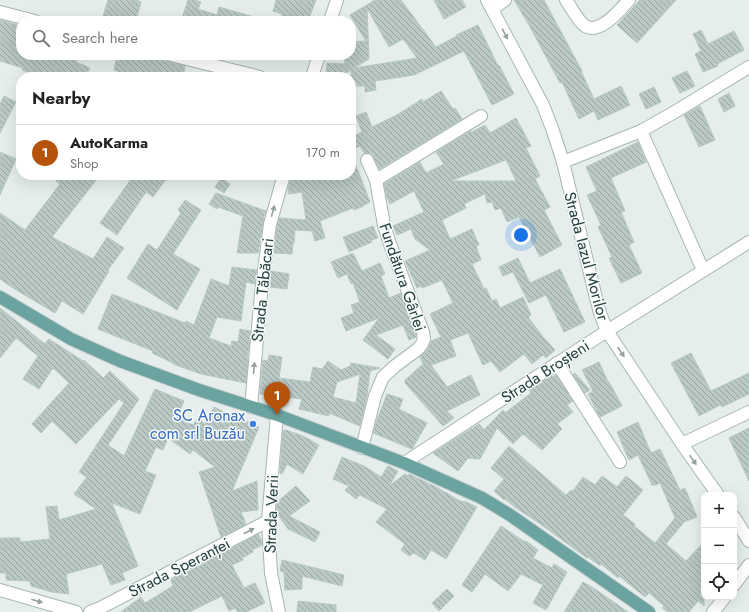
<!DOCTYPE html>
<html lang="en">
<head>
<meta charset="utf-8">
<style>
	body { margin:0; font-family:Jost,sans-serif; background:#f2f2f2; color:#222 }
	.controls { position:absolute; right:12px; bottom:12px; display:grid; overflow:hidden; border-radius:8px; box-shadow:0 4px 16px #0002 }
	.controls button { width:36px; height:36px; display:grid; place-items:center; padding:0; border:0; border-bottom:1px solid #e0e0e0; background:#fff; color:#222; font:20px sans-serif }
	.you { position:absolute; left:521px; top:235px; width:14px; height:14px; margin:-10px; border:3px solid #fff; border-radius:50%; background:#1a73e8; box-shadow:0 0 0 6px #1a73e833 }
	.badge { display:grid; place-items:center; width:26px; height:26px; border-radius:50%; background:#b45309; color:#fff; font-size:13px; font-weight:700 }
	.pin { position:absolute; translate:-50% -33px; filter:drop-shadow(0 1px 2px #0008) }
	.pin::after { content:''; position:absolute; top:21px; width:14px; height:12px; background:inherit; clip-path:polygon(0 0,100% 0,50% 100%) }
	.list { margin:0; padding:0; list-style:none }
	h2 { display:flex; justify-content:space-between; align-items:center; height:52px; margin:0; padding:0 16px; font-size:17px }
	h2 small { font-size:13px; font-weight:400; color:#767676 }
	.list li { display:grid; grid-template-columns:26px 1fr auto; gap:12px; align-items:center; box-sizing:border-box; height:56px; padding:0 16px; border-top:1px solid #e0e0e0 }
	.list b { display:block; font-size:15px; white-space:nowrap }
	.list p { margin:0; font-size:13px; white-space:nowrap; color:#767676 }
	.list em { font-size:13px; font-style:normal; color:#767676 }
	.icon { flex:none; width:22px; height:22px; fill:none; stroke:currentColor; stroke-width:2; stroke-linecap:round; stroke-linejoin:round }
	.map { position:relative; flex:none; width:749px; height:612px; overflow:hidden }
	.search { position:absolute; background:#fff; box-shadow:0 4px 16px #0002; left:16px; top:16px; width:340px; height:44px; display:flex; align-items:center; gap:10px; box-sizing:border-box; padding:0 14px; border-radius:16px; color:#767676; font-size:15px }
	.panel { position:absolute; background:#fff; box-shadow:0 4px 16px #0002; left:16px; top:72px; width:340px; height:108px; border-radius:16px }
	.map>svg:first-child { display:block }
	.building { fill:url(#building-back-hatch); stroke:#b7c8c4; fill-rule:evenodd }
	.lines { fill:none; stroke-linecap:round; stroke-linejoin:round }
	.minor-casing { stroke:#a7b6b4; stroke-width:14 }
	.tertiary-casing { stroke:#a7b6b4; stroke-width:14 }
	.primary-casing { stroke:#c2cac9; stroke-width:14 }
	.minor { stroke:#fff; stroke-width:12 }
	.tertiary { stroke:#fff; stroke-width:12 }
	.primary { stroke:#6aa39f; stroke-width:12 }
	.oneway { fill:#92a09e }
	.shop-dot { fill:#3f7fe0; stroke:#f6faf9; stroke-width:1.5 }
	.labels { text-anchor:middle; stroke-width:3; stroke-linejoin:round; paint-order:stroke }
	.street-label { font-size:16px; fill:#24403e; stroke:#f6faf9 }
	.shop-label { font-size:16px; fill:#366cbe; stroke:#f6faf9; text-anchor:end }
</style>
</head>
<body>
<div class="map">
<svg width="749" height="612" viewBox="0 0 749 612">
	<defs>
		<pattern id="building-back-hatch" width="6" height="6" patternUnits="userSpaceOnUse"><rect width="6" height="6" fill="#bac9c5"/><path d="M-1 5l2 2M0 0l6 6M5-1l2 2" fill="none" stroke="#97a5a1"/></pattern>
	</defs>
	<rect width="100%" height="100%" fill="#e5eeec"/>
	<g class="building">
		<polygon points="108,0 136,0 141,2 136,21 118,21 103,16"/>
		<polygon points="188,0 194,0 201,2 198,9 217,15 219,7 258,18 258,21 181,21"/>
		<polygon points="276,0 316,0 308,21 279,21 282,14 273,11"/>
		<path d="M375 0H401L436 47 457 36 456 35 478 25 498 66 499 65 514 94 492 105 464 51 414 75 375 81 376 90 365 92V86H351V70L340 77H326L327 63 345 64 344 55H351V42L366 41 350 15ZM367 8 389 47 403 39 417 58 354 68 369 59Z"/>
		<polygon points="434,0 462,0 466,7 444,19"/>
		<polygon points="514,0 544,0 582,71 581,71 594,99 621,86 630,105 598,120 594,111 579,119 562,82 560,83 529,25"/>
		<polygon points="640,0 676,0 637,43 617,25"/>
		<polygon points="0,20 21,26 21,55 79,55 76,62 90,68 85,77 29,77 30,73 22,70 23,68 0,61"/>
		<polygon points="701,30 708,44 734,31 744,50 717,64 718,66 703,72 695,54 701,51 693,34"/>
		<polygon points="117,55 141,55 185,66 183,77 116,77 118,71 114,70"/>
		<polygon points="687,71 695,86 680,93 672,78"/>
		<polygon points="654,87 661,102 646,109 639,94"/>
		<polygon points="441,91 453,109 455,108 462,119 379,169 372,154 368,153 364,153 360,146 351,150 351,138 362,132 356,116 366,112 372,127 397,115 422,99 423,102"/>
		<polygon points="729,93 735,106 724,112 718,99"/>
		<polygon points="4,96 16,102 0,133 0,104"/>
		<polygon points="700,106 715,140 699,147 684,115"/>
		<path d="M516 118 531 146 526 148 540 176 535 179 550 207 544 210 562 245 540 257 519 217 507 222 501 208 495 210 492 202 487 203 485 194 464 204 466 208 442 220 450 239 472 229 479 245 476 246 481 260 472 264 484 289 486 288 492 301 496 299 500 308 523 297 531 315 528 317 543 337 555 350 546 358 543 355 532 364 524 354 500 372 491 361 483 365 468 333 450 340 456 356 431 365 447 387 471 375 480 395 447 411 454 418 443 426 405 383V380L423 364 420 357 428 349 431 341 441 337 430 314 453 303 442 280 422 288 421 286 417 288 405 261 430 250 415 239 411 229 397 235 393 226 424 212 414 191 390 204 387 197 384 184 420 162 426 173 444 164 436 152 471 131 472 132 485 125 490 133ZM506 160 516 181H450Z"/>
		<polygon points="638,142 646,162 611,178 625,211 621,212 634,242 629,245 642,273 621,283 609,258 612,257 598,227 601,225 587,195 597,191 586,167"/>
		<polygon points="0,152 16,159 0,195"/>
		<polygon points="352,155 370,202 364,205 364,206 354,210 353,208 320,221 325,238 315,241 312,231 295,230 294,243 293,243 292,254 274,253 277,226 279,218 306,220 302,192 289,194 288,189 291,179 320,175 351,175"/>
		<polygon points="60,175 100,175 52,237 93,259 107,237 124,248 108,270 109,271 83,314 62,301 55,313 13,288 0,279 0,213 25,230 60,184 56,181"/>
		<polygon points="134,175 160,175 166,179 153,197 146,192 117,235 100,223"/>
		<polygon points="221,178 230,184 224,193 215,187"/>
		<polygon points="216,193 266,211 263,218 264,218 258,253 237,253 243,216 218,207 217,209 209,204"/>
		<polygon points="185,200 201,210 173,254 200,269 177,310 127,278 148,244 157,250 181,213 178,210"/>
		<polygon points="373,226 378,238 371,240 372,242 349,252 343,237"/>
		<polygon points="353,253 362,271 380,263 385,274 381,276 389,298 401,293 416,334 416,337 409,340 403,325 376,335 395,349 388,359 363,340 379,318 346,331 341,318 354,313 351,305 360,302 353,283 351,284 347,274 338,278 331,262"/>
		<polygon points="518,258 530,283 560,269 585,322 564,332 546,295 529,303 513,272 503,276 499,267"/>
		<polygon points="232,267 257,270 255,284 246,282 241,321 217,317 209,338 231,346 232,341 238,342 240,329 250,331 249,347 247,359 248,359 246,383 201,374 173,364 173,363 152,353 153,351 98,329 112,294 185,323 186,321 194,325 211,279 229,286"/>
		<polygon points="271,271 289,274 287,289 270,287"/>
		<polygon points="0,308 45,344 49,339 83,361 84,360 103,378 110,371 139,399 108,445 124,456 155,389 184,401 177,418 193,425 198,418 205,424 214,407 242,421 242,419 259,427 232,491 257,481 258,510 241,512 246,524 221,537 199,472 215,467 193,450 190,454 168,438 163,450 156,447 145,471 156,475 140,514 112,503 138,566 122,573 125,580 111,585 102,564 66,574 69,594 52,592 31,586 30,581 6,580 6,573 0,573 0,538 20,538 20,542 50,539 46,507 57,506 59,520 96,509 74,494 87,477 79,472 124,403 119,399 76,444 52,421 41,433 32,424 69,383 53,368 39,389 23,379 38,356 16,338 0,358"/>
		<polygon points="691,353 711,391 749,373 749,394 722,407 720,405 699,416 671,363"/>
		<path d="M269 355 282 357 279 378 310 382 313 367 322 369 328 361 341 370 350 366 351 363 380 368 370 371 367 396 360 426 329 413V416L299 409 302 399 260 394 263 360 268 361ZM360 374 356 403 333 397 337 382Z"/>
		<polygon points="599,362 608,382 609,382 622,406 600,417 588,394 593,391 582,370"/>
		<polygon points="575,373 590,390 585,393 573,374"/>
		<polygon points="556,375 573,401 567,405 573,412 557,424 562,429 542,450 523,434 513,444 497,428 480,459 468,458 458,471 433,453 479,424 484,430 503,410 505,412 505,413 531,393 530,390 551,376 552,377"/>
		<polygon points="387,394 403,399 399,409 427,423 412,449 373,433 376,423"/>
		<polygon points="638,422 651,453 660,449 680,490 685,488 697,517 684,522 666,544 686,561 704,542 704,606 698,601 689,612 668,612 662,608 664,606 649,593 645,597 619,576 618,578 601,564 600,566 588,557 587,558 539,523 516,508 505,499 504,500 494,491 504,479 491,468 509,446 566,495 571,490 573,491 583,477 595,485 602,476 617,487 626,476 643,490 623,515 635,524 634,526 655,543 675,518 660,483 656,485 652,485 638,455 629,460 617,432"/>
		<polygon points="749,428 749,481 729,438"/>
		<polygon points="286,430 303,436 319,445 303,474 287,464 282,474 280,473 283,431"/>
		<polygon points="342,457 364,466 381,477 388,466 398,471 389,486 405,474 408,476 409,474 438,488 460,501 463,502 464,501 477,507 446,559 431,550 425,560 414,553 409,556 401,550 405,544 376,522 387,509 360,495 356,499 345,490 349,486 333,479"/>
		<polygon points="296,486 310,501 289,516 320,532 315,542 288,529 276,512 277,502"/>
		<polygon points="501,526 525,542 526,541 538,550 533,558 552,568 554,564 567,572 546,610 533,603 543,585 521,574 508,591 485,574 472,592 462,585"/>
		<polygon points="258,534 262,541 262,545 252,550 253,552 242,558 243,560 232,565 244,588 255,583 265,603 246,612 238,612 235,608 229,611 222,596 189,612 121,612 141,597 145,603 173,586 171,580 205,563 205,562"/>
		<polygon points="282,560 344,575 342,586 302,576 302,589 285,590 284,572 280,571"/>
		<polygon points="583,582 595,589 628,612 564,612"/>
		<polygon points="447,589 454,596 439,611 432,603"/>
		<polygon points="298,601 336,605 336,612 297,612"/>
	</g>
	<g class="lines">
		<g class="minor-casing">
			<g id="minor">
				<path d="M566 0C571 7 578 21 585 26 600 35 620 10 629 0"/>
				<polyline points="492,9 505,0"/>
				<polyline points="0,12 35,21"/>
				<polyline points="330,21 337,0"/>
				<polyline points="171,55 260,77"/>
				<polyline points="312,77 319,55"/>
				<polyline points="641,131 703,270"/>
				<polyline points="563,162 641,131 673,113 749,67"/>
				<polyline points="376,180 481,116"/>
				<polyline points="557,363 620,462"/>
				<polyline points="251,407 261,294 270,224 284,175"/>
				<polyline points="277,415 268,521 271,573 279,612"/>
				<polyline points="682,444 749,412"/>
				<polyline points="362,448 375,396 383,377 395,366 418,349 422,344 424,339 423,332 389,241 384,225 376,180 367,160"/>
				<polyline points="404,463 607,331 749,242"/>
				<polyline points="0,590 76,612"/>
				<polyline points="90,612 100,608 268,521"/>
			</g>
		</g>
		<g class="tertiary-casing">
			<g id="tertiary">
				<polyline points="487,0 543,105 553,131 563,162 596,298 600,313 607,331 682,444 718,495"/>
				<polyline points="734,517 749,541"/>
				<polyline points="734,585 749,565"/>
				<polyline points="713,612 725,597"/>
			</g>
		</g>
		<g class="primary-casing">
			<polyline id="primary" points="0,297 71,339 120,361 199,390 277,415 404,463 482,498 510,515 649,612"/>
		</g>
		<use href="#minor" class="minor"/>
		<use href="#tertiary" class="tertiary"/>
		<use href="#primary" class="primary"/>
	</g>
	<defs><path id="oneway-solid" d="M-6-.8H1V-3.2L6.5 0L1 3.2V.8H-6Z"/></defs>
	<g class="oneway">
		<use href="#oneway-solid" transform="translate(505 34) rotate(62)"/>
		<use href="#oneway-solid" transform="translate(273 211) rotate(-74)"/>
		<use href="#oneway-solid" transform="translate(621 352) rotate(56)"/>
		<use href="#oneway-solid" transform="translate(254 368) rotate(-85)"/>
		<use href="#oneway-solid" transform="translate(693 460) rotate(55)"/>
		<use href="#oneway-solid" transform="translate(249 531) rotate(-27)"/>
		<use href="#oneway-solid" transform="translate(37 601) rotate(16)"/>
	</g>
	<circle class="shop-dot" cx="253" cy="424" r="4"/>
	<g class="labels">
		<g class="street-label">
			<text transform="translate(587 256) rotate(75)" y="6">Strada Iazul Morilor</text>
			<text transform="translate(403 277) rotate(71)" y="6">Fundătura Gârlei</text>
			<text transform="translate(262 290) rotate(-84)" y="6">Strada Tăbăcari</text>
			<text transform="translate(545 371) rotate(-33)" y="6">Strada Broșteni</text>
			<text transform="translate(271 514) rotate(-88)" y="6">Strada Verii</text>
			<text transform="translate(179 567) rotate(-27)" y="6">Strada Speranței</text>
		</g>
		<g class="shop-label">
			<text x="245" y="421">SC Aronax<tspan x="245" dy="18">com srl Buzău</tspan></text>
		</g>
	</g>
</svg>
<div class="controls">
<button>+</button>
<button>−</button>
<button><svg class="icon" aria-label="locate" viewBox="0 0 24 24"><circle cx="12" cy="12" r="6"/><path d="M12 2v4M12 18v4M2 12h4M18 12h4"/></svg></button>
</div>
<div class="you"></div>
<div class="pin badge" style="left:277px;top:415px">1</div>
<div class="search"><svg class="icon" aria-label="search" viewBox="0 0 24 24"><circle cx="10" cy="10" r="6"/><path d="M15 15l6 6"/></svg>Search here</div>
<section class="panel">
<h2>Nearby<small></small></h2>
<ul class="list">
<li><span class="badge">1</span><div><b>AutoKarma</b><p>Shop</p></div><em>170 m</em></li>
</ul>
</section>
</div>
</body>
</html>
